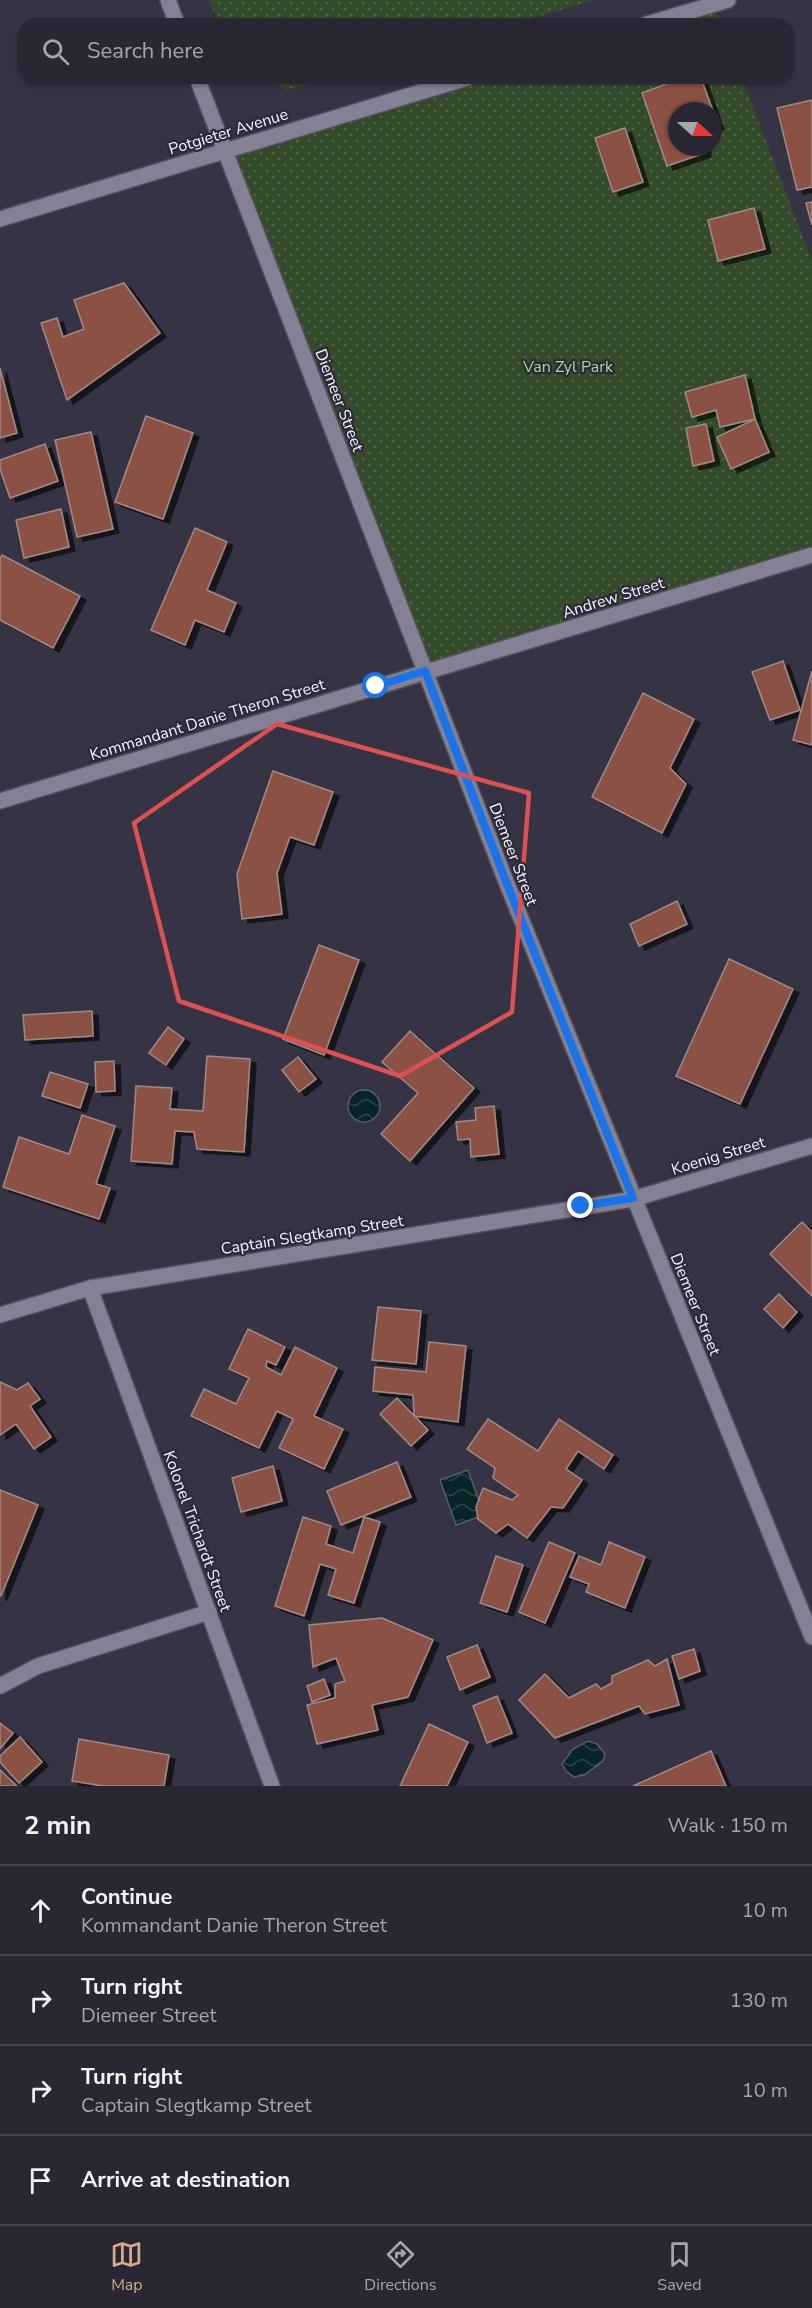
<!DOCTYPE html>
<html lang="en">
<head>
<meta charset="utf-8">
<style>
	body { margin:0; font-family:"Nunito Sans",sans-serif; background:#302f3b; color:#f1f3f6 }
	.compass { position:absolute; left:668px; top:102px; width:54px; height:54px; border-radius:50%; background:#282733; box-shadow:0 2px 4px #0004; rotate:111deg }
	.stop { position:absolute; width:18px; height:18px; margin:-14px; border:4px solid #1a73e8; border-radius:50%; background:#fff }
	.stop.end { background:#1a73e8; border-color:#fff; box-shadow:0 2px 6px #0008 }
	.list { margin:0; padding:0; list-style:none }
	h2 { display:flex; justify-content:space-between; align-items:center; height:78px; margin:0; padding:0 24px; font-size:26px }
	h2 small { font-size:20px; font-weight:400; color:#a5a5ac }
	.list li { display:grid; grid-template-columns:39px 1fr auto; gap:18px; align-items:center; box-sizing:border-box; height:90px; padding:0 24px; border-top:2px solid #44444e }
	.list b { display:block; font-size:22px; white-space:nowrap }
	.list p { margin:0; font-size:20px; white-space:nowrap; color:#a5a5ac }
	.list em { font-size:20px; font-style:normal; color:#a5a5ac }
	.icon { flex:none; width:33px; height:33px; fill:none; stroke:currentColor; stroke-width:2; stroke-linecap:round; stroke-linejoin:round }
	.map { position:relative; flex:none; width:812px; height:1786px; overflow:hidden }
	.search { position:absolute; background:#282733; box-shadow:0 2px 4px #0004; left:18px; right:18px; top:18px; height:66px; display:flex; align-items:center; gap:15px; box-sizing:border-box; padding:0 21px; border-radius:18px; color:#a5a5ac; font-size:22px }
	.sheet { height:438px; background:#282733 }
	nav { display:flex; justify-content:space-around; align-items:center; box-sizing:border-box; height:84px; border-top:2px solid #44444e; background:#282733; font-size:16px; color:#a5a5ac }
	nav a { display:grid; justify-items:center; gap:3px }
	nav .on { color:#d6ab8b }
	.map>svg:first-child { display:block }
	.park { fill:url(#park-dots); fill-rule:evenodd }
	.water { fill:url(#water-waves); stroke:#506268; stroke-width:1.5 }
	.building { fill:#8c5145; stroke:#9f8a86; stroke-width:1.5; filter:url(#shadow) }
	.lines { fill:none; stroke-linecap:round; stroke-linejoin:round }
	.minor-casing { stroke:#51505d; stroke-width:18 }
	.minor { stroke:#838193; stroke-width:15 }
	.route { stroke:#1a73e8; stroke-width:8 }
	.marked { fill:none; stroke:#dc5153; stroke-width:4.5; stroke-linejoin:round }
	.labels { text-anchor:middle; stroke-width:4.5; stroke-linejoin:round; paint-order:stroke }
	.street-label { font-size:16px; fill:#f4f3fd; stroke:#2c2a39 }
	.park-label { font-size:16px; fill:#a4db93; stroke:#2c2a39 }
</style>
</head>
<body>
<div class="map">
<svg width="812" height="1786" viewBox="0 0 812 1786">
	<defs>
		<pattern id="park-dots" width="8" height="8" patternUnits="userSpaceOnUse" patternTransform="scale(1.5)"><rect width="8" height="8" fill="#334b2b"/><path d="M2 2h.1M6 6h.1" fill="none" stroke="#51654b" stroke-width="1.8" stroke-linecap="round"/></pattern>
		<pattern id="water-waves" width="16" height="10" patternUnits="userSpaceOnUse" patternTransform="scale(1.5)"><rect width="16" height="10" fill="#092428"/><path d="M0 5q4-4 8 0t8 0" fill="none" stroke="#2d4448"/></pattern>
		<filter id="shadow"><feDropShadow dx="6" dy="4" stdDeviation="0" flood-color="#0009"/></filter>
	</defs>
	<rect width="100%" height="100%" fill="#363444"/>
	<g class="park">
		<polygon points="209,0 594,0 512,24 219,24"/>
		<polygon points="714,4 721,24 647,24"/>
		<polygon points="263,78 328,78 288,90"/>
		<path d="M467 78H742L812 261V555L425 671 224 151ZM677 111H713V147H677Z"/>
	</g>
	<g class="water">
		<circle cx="364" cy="1106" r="16"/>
		<polygon points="468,1470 484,1515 456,1525 440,1480"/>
		<polygon points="588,1741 597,1744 605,1754 603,1761 584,1775 574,1777 566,1771 562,1764 573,1749"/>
	</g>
	<g class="building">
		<polygon points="682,78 701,78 718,125 713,127 713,111 677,111 677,147 705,147 705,153 667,166 642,93"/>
		<polygon points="812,100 812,187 797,190 777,108"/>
		<polygon points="625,128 643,182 613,192 595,138"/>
		<polygon points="812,202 812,225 806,203"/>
		<polygon points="754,208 765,249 718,261 708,220"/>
		<polygon points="124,283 160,333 67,400 41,323 57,318 63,337 84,329 74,300"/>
		<polygon points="0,368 17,433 0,438"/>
		<polygon points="745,375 755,419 720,427 716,410 692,417 685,392"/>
		<polygon points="146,416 193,433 163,519 115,502"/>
		<polygon points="755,419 769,452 731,469 717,437"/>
		<polygon points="706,424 714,461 693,466 686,428"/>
		<polygon points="91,432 113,529 77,537 55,440"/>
		<polygon points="45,444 58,481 10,498 0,469 0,460"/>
		<polygon points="61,509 69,547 24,558 16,520"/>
		<polygon points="195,528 227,542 207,590 236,603 224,632 195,620 185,645 151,630"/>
		<polygon points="2,555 80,596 53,648 0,620 0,559"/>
		<polygon points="783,661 800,710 770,720 752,672"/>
		<polygon points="812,671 812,745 793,740"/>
		<polygon points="643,693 694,719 670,768 686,784 662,833 592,797"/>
		<polygon points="273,771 333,792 314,845 290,837 277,873 282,914 242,919 237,874"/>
		<polygon points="677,901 687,924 639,946 630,924"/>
		<polygon points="319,945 359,960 324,1055 283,1039"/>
		<polygon points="729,959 793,989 740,1104 676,1076"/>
		<polygon points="92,1011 93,1036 25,1040 23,1015"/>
		<polygon points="168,1027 184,1039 166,1065 149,1053"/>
		<polygon points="410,1031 474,1088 410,1161 381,1134 418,1093 382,1062"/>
		<polygon points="207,1056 250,1059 244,1152 197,1149 194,1132 175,1131 172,1164 131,1161 136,1086 172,1088 170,1109 203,1111"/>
		<polygon points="298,1057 316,1079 299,1092 282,1070"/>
		<polygon points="114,1061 115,1091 96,1092 95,1062"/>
		<polygon points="50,1072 88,1084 80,1108 42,1096"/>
		<polygon points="494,1106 499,1154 471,1157 470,1139 458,1140 456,1122 476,1120 475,1108"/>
		<polygon points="82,1115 115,1126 96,1184 110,1188 99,1219 3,1187 19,1137 69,1154"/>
		<polygon points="802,1222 812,1232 812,1296 770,1254"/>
		<polygon points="779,1294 797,1312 783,1328 764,1309"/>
		<polygon points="378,1307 421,1311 416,1364 372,1360"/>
		<polygon points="248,1329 285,1347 276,1365 267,1361 266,1367 281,1375 295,1347 337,1368 314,1416 343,1429 324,1469 279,1448 293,1419 277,1411 259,1448 191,1416 204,1389 236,1404 249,1378 229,1369"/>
		<polygon points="429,1342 466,1346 458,1422 414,1416 413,1395 373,1391 375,1367 426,1372"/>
		<polygon points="0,1382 17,1390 28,1383 40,1399 30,1406 51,1437 34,1449 16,1424 0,1435"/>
		<polygon points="397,1398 428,1430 411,1446 380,1414"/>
		<polygon points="488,1419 538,1451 559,1419 613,1455 604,1469 578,1451 566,1469 582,1480 563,1508 551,1507 527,1538 508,1524 496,1533 478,1519 476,1507 483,1488 512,1500 518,1495 493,1478 495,1468 467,1449"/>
		<polygon points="397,1462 411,1497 341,1525 327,1491"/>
		<polygon points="273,1466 282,1501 241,1512 232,1478"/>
		<polygon points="0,1490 38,1505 1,1596 0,1596"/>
		<polygon points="303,1517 331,1526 326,1544 353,1553 364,1517 380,1522 354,1603 328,1595 336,1569 320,1564 304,1616 275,1606"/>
		<polygon points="549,1542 575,1553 545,1623 519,1612"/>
		<polygon points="609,1542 645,1557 625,1608 586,1592 589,1584 570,1577 579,1556 601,1565"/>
		<polygon points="496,1556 523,1565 507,1612 480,1603"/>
		<polygon points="382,1618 433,1640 408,1697 372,1705 378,1730 317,1744 307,1705 335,1698 335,1684 345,1681 336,1658 313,1667 309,1625"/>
		<polygon points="477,1645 490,1677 460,1690 447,1657"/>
		<polygon points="694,1649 700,1671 679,1679 672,1656"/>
		<polygon points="667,1659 679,1705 645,1714 639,1706 555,1738 519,1700 545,1674 569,1698 596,1684 601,1689 612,1683 612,1676 648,1660 655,1666"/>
		<polygon points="324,1679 330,1695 312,1702 307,1686"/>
		<polygon points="497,1696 512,1733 487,1743 473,1706"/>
		<polygon points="0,1723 13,1733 0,1749"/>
		<polygon points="429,1724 468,1742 447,1786 400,1786"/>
		<polygon points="20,1737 42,1762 19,1783 0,1762 0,1756"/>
		<polygon points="79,1739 169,1755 164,1786 103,1786 72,1781"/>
		<polygon points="711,1751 726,1786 633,1786"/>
		<polygon points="0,1770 17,1786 0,1786"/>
	</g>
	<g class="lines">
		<g class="minor-casing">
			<g id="minor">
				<polyline points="168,0 177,24"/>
				<polyline points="647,24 728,0"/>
				<polyline points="197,78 505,879 812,1637"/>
				<polyline points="0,219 467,78"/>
				<polyline points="0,801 812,555"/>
				<polyline points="90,1288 272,1786"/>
				<polyline points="0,1315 90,1288 633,1199 812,1146"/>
				<polyline points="0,1686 38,1666 209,1612"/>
			</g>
		</g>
		<use href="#minor" class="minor"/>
	</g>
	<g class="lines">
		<polyline class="route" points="376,686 425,671 505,879 633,1198 581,1206"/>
	</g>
	<path class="marked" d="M277 724 529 793 512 1012 400 1076 179 1001 134 823Z"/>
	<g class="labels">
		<g class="street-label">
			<text transform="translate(228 131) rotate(-17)" y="6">Potgieter Avenue</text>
			<text transform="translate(340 400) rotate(69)" y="6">Diemeer Street</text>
			<text transform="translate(613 597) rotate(-17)" y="6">Andrew Street</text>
			<text transform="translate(207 719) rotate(-17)" y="6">Kommandant Danie Theron Street</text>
			<text transform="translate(514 854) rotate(69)" y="6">Diemeer Street</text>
			<text transform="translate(718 1155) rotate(-17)" y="6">Koenig Street</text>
			<text transform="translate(312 1234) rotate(-9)" y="6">Captain Slegtkamp Street</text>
			<text transform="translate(696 1304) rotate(68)" y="6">Diemeer Street</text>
			<text transform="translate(198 1531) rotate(70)" y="6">Kolonel Trichardt Street</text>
		</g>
		<g class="park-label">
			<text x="568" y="372">Van Zyl Park</text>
		</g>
	</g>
</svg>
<svg class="compass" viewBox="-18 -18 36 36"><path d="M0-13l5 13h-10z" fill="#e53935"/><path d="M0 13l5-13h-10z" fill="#a5a5ac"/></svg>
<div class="stop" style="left:376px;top:686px"></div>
<div class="stop end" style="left:581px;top:1206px"></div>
<div class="search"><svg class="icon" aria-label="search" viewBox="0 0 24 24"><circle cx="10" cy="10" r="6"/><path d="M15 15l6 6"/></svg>Search here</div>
</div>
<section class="sheet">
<h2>2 min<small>Walk · 150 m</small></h2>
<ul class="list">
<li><svg class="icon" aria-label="ahead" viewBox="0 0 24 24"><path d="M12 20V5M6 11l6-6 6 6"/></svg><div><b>Continue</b><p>Kommandant Danie Theron Street</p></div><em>10 m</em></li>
<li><svg class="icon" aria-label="right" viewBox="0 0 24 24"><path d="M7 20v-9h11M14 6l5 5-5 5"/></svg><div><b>Turn right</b><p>Diemeer Street</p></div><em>130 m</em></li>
<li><svg class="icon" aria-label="right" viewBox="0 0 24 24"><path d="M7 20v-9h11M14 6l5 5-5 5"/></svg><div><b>Turn right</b><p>Captain Slegtkamp Street</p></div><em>10 m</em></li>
<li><svg class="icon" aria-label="arrive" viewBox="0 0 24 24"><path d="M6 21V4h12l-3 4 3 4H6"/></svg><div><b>Arrive at destination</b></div></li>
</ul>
</section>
<nav>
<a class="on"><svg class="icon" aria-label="map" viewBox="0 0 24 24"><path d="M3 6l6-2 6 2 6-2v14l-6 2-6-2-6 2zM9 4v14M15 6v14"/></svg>Map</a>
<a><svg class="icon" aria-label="directions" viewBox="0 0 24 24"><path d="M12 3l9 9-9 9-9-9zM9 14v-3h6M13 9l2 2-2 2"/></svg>Directions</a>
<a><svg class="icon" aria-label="saved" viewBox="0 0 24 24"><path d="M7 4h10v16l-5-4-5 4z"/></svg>Saved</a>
</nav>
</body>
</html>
